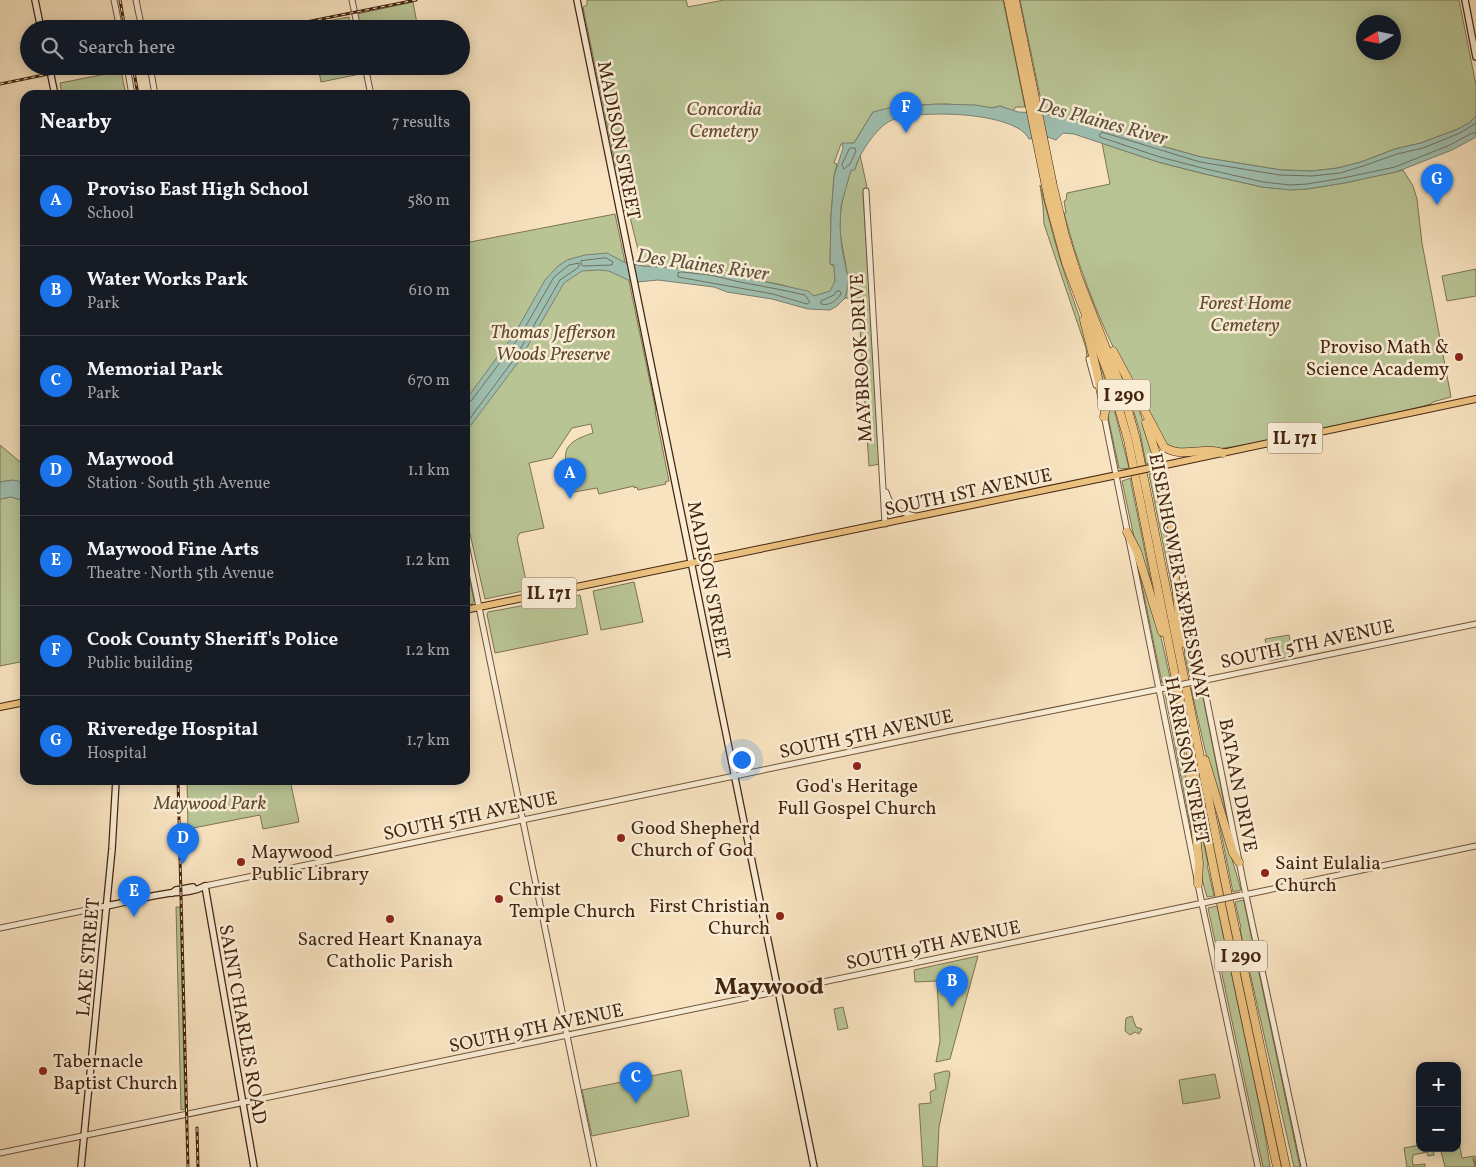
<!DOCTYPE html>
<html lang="en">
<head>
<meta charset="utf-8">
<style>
	body { margin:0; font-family:Vollkorn,serif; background:#20242c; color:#f1f3f6 }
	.controls { position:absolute; right:15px; bottom:15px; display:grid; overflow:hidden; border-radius:10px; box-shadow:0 2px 12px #0003 }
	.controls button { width:45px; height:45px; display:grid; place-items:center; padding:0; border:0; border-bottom:1px solid #363941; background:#171b24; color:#f1f3f6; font:25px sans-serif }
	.compass { position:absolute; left:1356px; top:15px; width:45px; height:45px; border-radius:50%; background:#171b24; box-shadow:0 2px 12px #0003; rotate:260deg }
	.you { position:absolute; left:741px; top:759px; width:18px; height:18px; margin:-12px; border:4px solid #fff; border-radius:50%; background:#1a73e8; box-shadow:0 0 0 8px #1a73e833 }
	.badge { display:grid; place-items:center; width:32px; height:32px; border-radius:50%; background:#1a73e8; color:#fff; font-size:16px; font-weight:700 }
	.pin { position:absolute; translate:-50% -41px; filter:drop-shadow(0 1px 2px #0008) }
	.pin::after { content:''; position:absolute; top:26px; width:18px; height:15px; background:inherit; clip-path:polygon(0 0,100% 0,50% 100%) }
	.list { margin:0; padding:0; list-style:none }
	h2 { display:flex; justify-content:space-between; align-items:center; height:65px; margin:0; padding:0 20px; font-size:21px }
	h2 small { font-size:16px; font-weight:400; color:#9ea1a6 }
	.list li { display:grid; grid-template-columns:32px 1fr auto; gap:15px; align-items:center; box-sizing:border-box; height:90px; padding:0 20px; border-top:1px solid #363941 }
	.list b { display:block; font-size:19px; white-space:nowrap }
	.list p { margin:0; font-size:16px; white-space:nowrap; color:#9ea1a6 }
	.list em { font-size:16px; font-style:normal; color:#9ea1a6 }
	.icon { flex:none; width:28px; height:28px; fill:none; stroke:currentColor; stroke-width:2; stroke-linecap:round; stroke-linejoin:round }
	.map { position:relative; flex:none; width:1476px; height:1167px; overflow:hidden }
	.search { position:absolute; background:#171b24; box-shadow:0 2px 12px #0003; left:20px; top:20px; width:450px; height:55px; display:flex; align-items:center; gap:12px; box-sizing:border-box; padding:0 18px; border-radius:28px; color:#9ea1a6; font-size:19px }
	.panel { position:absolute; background:#171b24; box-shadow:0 2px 12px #0003; left:20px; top:90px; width:450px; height:695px; border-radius:15px }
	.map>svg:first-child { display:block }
	.green { fill:#b9c495; stroke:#7e7452; fill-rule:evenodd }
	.water { fill:#9ebeaf; stroke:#7a806f }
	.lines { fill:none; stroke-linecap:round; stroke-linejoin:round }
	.shore { stroke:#71715f; stroke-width:1 }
	.tertiary-casing { stroke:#71543b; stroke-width:7 }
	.secondary-casing { stroke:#44240f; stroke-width:8 }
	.primary-casing { stroke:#44240f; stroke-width:8 }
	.motorway-casing { stroke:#44240f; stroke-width:9 }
	.tertiary { stroke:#faedd6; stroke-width:5 }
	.secondary { stroke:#faedd6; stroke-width:5.5 }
	.primary { stroke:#ecc280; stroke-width:6 }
	.motorway { stroke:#ecc280; stroke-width:8 }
	.rail-casing { stroke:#44240f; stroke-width:3 }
	.rail { stroke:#faedd6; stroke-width:1; stroke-dasharray:4; stroke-linecap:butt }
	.tertiary-bridge-casing { stroke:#71543b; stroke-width:7; stroke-linecap:butt }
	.primary-bridge-casing { stroke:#44240f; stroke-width:8; stroke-linecap:butt }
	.tertiary-bridge { stroke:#faedd6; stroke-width:5 }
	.primary-bridge { stroke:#ecc280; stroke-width:6 }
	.poi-dot { fill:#8f2418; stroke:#faedd6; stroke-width:2 }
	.labels { text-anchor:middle; stroke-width:5; stroke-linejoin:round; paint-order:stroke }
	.shield { fill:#faedd6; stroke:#7b604b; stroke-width:1 }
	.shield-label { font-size:18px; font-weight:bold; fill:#44240f }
	.park-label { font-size:19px; font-style:italic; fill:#614c30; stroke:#faedd6 }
	.street-label { font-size:19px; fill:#44240f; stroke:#faedd6 }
	.poi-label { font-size:19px; fill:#44240f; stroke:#faedd6; text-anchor:start }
	.water-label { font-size:20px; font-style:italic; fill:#5f523f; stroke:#faedd6 }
	.district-label { font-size:24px; font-weight:bold; fill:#44240f; stroke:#faedd6 }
</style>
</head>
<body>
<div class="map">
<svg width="1476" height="1167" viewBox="0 0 1476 1167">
	<rect width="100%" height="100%" fill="#f8e3c0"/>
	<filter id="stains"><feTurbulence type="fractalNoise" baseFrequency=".004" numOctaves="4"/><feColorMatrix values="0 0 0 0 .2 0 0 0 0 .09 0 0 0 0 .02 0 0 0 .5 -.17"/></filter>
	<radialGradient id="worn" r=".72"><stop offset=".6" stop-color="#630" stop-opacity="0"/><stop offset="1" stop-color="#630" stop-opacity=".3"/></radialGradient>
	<g class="green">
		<polygon points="587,0 686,0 688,7 724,0 1003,0 1025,107 1016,107 1013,111 1000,106 992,108 947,104 916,105 873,112 854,143 841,144 834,163 837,164 834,176 831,217 830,264 835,267 835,281 833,288 828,293 814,296 783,285 741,277 711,270 642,266 630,217 626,217 583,7 587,5"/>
		<path d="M1020 0H1459L1476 85V116L1469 123 1458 129 1421 143 1395 149 1361 162 1338 168 1312 171 1281 170 1201 157 1158 145 1142 138 1076 119 1044 115ZM1364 22H1394V52H1364Z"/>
		<polygon points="413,2 418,29 361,29 357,14"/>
		<polygon points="349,17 351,29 302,29 301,26"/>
		<polygon points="318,66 358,66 360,74 321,82"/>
		<polygon points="121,71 126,95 62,95 60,83"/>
		<path d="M1102 143 1158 162 1205 174 1262 187 1286 189H1307L1344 183 1403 170 1413 186 1417 199 1422 243 1451 397 1433 402 1431 404C1386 416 1341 425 1296 434 1257 442 1205 456 1167 448 1151 417 1133 387 1118 357 1095 311 1077 262 1064 213H1066L1064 201 1066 200 1067 193 1110 184Z"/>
		<path d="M860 155 867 187 863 193 880 464 869 466 858 298H845C852 276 841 251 840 228 839 208 845 189 851 170L855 169Z"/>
		<path d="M1040 185C1048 215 1055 245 1065 275 1074 302 1084 329 1092 356L1087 357 1086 348 1044 224 1043 206Z"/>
		<path d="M615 214 656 411H655L669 481 665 482 666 484 638 490 637 487 634 488V486L599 494 597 488 574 492C568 461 551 446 593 433L591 424 572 428 552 458 529 463 544 528 520 533 517 538 528 590 485 599 465 512V243Z"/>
		<polygon points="1476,269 1476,296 1447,301 1442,276"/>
		<polygon points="1097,355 1112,401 1129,468 1121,469 1119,468 1095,356"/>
		<polygon points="1123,376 1137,404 1155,456 1154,462 1146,464 1140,432"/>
		<path d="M0 445 25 466V485C16 480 10 480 0 482Z"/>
		<polygon points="1157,473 1168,524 1175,603 1149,474"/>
		<polygon points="1131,478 1131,483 1155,601 1134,537 1122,481"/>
		<polygon points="11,497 25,501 25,661 0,666 0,499"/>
		<polygon points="1136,556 1160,633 1171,682 1162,683"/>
		<polygon points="465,557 474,601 472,604 465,606"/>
		<polygon points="1176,564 1198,675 1190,678 1185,656"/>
		<polygon points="634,582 643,622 601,630 593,591"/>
		<polygon points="580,595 588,634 495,653 487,614 488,612"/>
		<polygon points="1289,635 1293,656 1269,661 1265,639"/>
		<polygon points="1199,686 1201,687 1232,844 1205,750 1191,688"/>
		<polygon points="1174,692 1184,747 1197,860 1165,694"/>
		<polygon points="187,780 290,780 299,822 263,829 260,815 188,829"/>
		<polygon points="1213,793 1241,890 1233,892"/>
		<polygon points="1195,802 1208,864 1207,865 1214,896 1207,897 1202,879"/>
		<polygon points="1243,900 1244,902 1300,1167 1294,1167 1240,929 1241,928 1235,902"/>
		<polygon points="1217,906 1264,1128 1270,1167 1263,1167 1208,908"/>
		<polygon points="176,907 180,907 185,1109 181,1110"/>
		<polygon points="978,956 950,1059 936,1062 940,1041 937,981 915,982 914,970"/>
		<polygon points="843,1007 848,1028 838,1030 834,1009"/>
		<polygon points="1132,1016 1136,1027 1142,1029 1139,1034 1135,1032 1130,1035 1125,1031 1126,1018"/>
		<polygon points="681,1070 689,1116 592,1136 582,1090"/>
		<polygon points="946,1071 949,1071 950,1074 939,1127 937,1167 923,1167 919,1104 931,1103 930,1092 936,1089 934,1074"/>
		<polygon points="1215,1074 1220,1098 1183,1104 1179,1080"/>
		<polygon points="1458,1137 1462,1158 1475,1156 1476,1167 1473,1158 1475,1167 1445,1167 1441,1151 1444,1150 1444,1148 1457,1148"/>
		<polygon points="1420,1145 1420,1148 1433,1148 1434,1155 1428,1156 1427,1152 1413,1155 1413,1158 1412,1158 1413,1165 1425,1164 1425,1167 1407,1167 1404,1148"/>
	</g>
	<g class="water">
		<path d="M936 104 976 105 992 108 1000 106 1018 112 1039 113 1076 119 1143 138 1158 145 1201 157 1281 170 1312 171 1338 168 1361 162 1395 149 1421 143 1458 129 1469 123 1476 116V137L1452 150 1396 172 1344 183 1307 189 1290 190 1262 187 1205 174 1158 162 1074 134 1063 133 1056 140 1048 137 1029 139C1016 111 915 109 890 121 877 127 857 156 855 170H851L841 206 840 227 842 249 848 278 847 290 845 298 837 306 830 310 808 309 772 299 727 292 714 287 658 280 637 282 628 280 609 271 599 270 582 271 564 283 519 361 465 433V401L515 333 545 280 558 266 567 260 585 255 607 253 624 262 642 266 711 270 808 291 814 296 830 291 835 281 834 267V265L830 264 831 217 834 176 843 148 842 143H854L873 112 889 108Z"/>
		<polygon points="13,480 18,481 25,485 25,501 11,497 0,499 0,482"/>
	</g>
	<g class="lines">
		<g class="shore">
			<polyline points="1476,123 1460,133 1423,148 1397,154 1363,166 1340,173 1312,176 1280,175 1200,162 1102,132 1099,135 1100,137 1160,157 1206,169 1263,182 1290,185 1307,184 1343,178 1395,167 1450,145 1472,133 1476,133"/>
			<polygon points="850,148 855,148 856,151 850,164 844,169 842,165"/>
			<polygon points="606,258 613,262 612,265 583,266 581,264 581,261"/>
			<polygon points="682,272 710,275 740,282 782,290 805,295 810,302 807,304 773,294 678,277 678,273"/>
			<path d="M837 291H840L841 294C836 301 830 306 821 304V301L834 295Z"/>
			<polyline points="465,403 471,401 520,336 554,277 569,265 579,263 579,267 560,280 515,358 465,425"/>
		</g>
		<g class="tertiary-casing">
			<g id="tertiary">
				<polyline points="114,0 120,29"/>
				<polyline points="136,0 142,29"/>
				<polyline points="352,0 358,29"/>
				<polyline points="127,66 132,95"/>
				<polyline points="150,66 155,95"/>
				<polyline points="365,66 371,95"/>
				<polyline points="866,191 885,524"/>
				<polyline points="1089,359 1096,385"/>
				<polyline points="1104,415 1202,904 1258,1167"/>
				<polyline points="1160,466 1244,886 1304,1167"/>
				<path d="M886 492C890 507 900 513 915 516"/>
				<polyline points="465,539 594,1167"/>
				<polyline points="1201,681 1476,624"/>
				<polyline points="205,886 946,732 1165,688"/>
				<polyline points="1244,895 1476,846"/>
				<polyline points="0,928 106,906"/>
				<polyline points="0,1153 1208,902"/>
			</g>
		</g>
		<g class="secondary-casing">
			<g id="secondary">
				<polyline points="35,0 41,29"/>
				<polyline points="577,0 814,1167"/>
				<polyline points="1465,0 1476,57"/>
				<polyline points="49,66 55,95"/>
				<polyline points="205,886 254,1167"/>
				<polyline points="172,893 176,890 193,887"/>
				<path d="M106 906C127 902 149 896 170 893 182 892 194 892 205 886"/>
				<polyline points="81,1167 112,849 116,780"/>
			</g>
		</g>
		<g class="primary-casing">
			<g id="primary">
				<polyline points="1156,467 1476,399"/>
				<polyline points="465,610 1122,474"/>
				<polyline points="0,707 25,702"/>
			</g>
		</g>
		<g class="motorway-casing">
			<g id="motorway">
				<polyline points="1008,0 1049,201 1066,263 1110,378 1128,440 1217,885 1277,1167"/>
				<polyline points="1015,0 1053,186 1065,236 1078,277 1123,392 1136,439 1225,881 1286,1167"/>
				<polyline points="1084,320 1096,368 1105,412 1104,417"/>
				<path d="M1113 351 1164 447C1182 459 1204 446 1223 453"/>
				<polyline points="1146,423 1160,466"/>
				<polyline points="1172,527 1171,538 1182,643"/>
				<polyline points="1127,532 1137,551 1162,632"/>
				<polyline points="1205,760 1233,853 1239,862"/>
				<polyline points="1188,761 1199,863 1198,884"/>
			</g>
		</g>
		<use href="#tertiary" class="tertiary"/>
		<use href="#secondary" class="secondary"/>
		<use href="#primary" class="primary"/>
		<use href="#motorway" class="motorway"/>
		<g class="rail-casing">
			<g id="rail">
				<polyline points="120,0 125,29"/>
				<polyline points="271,29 416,0"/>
				<polyline points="133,66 138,95"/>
				<polyline points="0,84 87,66"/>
				<polyline points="178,780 188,1167"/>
				<polyline points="197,1128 198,1167"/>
			</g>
		</g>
		<use href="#rail" class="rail"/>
		<g class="tertiary-bridge-casing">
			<g id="tertiary-bridge">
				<polyline points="1165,688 1198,681"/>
				<polyline points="1208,902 1241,895"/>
			</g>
		</g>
		<g class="primary-bridge-casing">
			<polyline id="primary-bridge" points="1122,474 1155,467"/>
		</g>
		<use href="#tertiary-bridge" class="tertiary-bridge"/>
		<use href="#primary-bridge" class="primary-bridge"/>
	</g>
	<g class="poi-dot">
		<circle cx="1459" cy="357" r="5"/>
		<circle cx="857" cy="766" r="5"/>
		<circle cx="621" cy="838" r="5"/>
		<circle cx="241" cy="862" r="5"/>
		<circle cx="1265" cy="873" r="5"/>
		<circle cx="499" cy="899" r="5"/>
		<circle cx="780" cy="916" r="5"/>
		<circle cx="390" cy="919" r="5"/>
		<circle cx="43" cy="1071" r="5"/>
	</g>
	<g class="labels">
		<g class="shield">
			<rect x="1098" y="379.5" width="52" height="31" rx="4"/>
			<rect x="1267.5" y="422.5" width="55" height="31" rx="4"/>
			<rect x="521.5" y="577.5" width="55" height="31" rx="4"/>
			<rect x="1215" y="940.5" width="52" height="31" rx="4"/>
		</g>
		<g class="shield-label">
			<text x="1124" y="401">I 290</text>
			<text x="1295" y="444">IL 171</text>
			<text x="549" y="599">IL 171</text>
			<text x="1241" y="962">I 290</text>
		</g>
		<g class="park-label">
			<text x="724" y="115">Concordia<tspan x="724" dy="22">Cemetery</tspan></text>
			<text x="1245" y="309">Forest Home<tspan x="1245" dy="22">Cemetery</tspan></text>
			<text x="553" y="338">Thomas Jefferson<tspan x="553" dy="22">Woods Preserve</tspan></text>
			<text x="210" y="809">Maywood Park</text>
		</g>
		<g class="street-label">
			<text transform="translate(620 140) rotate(79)" y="7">MADISON STREET</text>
			<text transform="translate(860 358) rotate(-93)" y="7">MAYBROOK DRIVE</text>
			<text transform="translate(968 491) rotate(-12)" y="7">SOUTH 1ST AVENUE</text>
			<text transform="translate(1180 576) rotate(79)" y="7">EISENHOWER EXPRESSWAY</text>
			<text transform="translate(710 580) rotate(79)" y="7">MADISON STREET</text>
			<text transform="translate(1307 643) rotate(-12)" y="7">SOUTH 5TH AVENUE</text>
			<text transform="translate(866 733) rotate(-12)" y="7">SOUTH 5TH AVENUE</text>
			<text transform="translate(1188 760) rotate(79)" y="7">HARRISON STREET</text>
			<text transform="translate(1239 785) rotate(79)" y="7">BATAAN DRIVE</text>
			<text transform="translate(470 815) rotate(-12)" y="7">SOUTH 5TH AVENUE</text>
			<text transform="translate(933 944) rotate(-12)" y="7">SOUTH 9TH AVENUE</text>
			<text transform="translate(87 957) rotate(-85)" y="7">LAKE STREET</text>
			<text transform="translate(244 1024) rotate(80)" y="7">SAINT CHARLES ROAD</text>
			<text transform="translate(536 1027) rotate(-12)" y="7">SOUTH 9TH AVENUE</text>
		</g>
		<g class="poi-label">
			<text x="1449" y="353" text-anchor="end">Proviso Math &amp;<tspan x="1449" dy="22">Science Academy</tspan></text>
			<text x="857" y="792" text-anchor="middle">God's Heritage<tspan x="857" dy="22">Full Gospel Church</tspan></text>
			<text x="631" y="834">Good Shepherd<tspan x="631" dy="22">Church of God</tspan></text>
			<text x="251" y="858">Maywood<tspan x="251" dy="22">Public Library</tspan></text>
			<text x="1275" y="869">Saint Eulalia<tspan x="1275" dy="22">Church</tspan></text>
			<text x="509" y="895">Christ<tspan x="509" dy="22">Temple Church</tspan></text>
			<text x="770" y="912" text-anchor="end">First Christian<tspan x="770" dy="22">Church</tspan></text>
			<text x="390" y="945" text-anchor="middle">Sacred Heart Knanaya<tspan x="390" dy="22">Catholic Parish</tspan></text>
			<text x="53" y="1067">Tabernacle<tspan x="53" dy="22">Baptist Church</tspan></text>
		</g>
		<g class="water-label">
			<text transform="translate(1103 121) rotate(15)" y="7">Des Plaines River</text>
			<text transform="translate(703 264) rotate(8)" y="7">Des Plaines River</text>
		</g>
		<g class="district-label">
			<text x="769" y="994">Maywood</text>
		</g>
	</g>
	<rect width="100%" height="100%" filter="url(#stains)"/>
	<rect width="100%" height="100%" fill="url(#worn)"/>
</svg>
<div class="controls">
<button>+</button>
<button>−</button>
</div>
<svg class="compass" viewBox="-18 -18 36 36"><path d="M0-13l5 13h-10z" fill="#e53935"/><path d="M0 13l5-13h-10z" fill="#9ea1a6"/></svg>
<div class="you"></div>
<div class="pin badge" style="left:570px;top:499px">A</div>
<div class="pin badge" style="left:952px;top:1007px">B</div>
<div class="pin badge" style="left:636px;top:1103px">C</div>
<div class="pin badge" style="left:183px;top:864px">D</div>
<div class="pin badge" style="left:134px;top:917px">E</div>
<div class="pin badge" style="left:906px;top:133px">F</div>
<div class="pin badge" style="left:1437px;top:205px">G</div>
<div class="search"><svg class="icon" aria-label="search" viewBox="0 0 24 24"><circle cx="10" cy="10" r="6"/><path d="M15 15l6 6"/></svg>Search here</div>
<section class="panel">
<h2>Nearby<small>7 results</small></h2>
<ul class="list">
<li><span class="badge">A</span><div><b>Proviso East High School</b><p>School</p></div><em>580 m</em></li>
<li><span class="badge">B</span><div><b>Water Works Park</b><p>Park</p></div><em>610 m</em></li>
<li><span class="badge">C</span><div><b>Memorial Park</b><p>Park</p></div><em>670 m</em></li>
<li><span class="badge">D</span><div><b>Maywood</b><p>Station · South 5th Avenue</p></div><em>1.1 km</em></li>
<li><span class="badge">E</span><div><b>Maywood Fine Arts</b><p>Theatre · North 5th Avenue</p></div><em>1.2 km</em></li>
<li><span class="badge">F</span><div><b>Cook County Sheriff's Police</b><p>Public building</p></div><em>1.2 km</em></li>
<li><span class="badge">G</span><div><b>Riveredge Hospital</b><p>Hospital</p></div><em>1.7 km</em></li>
</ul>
</section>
</div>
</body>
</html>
